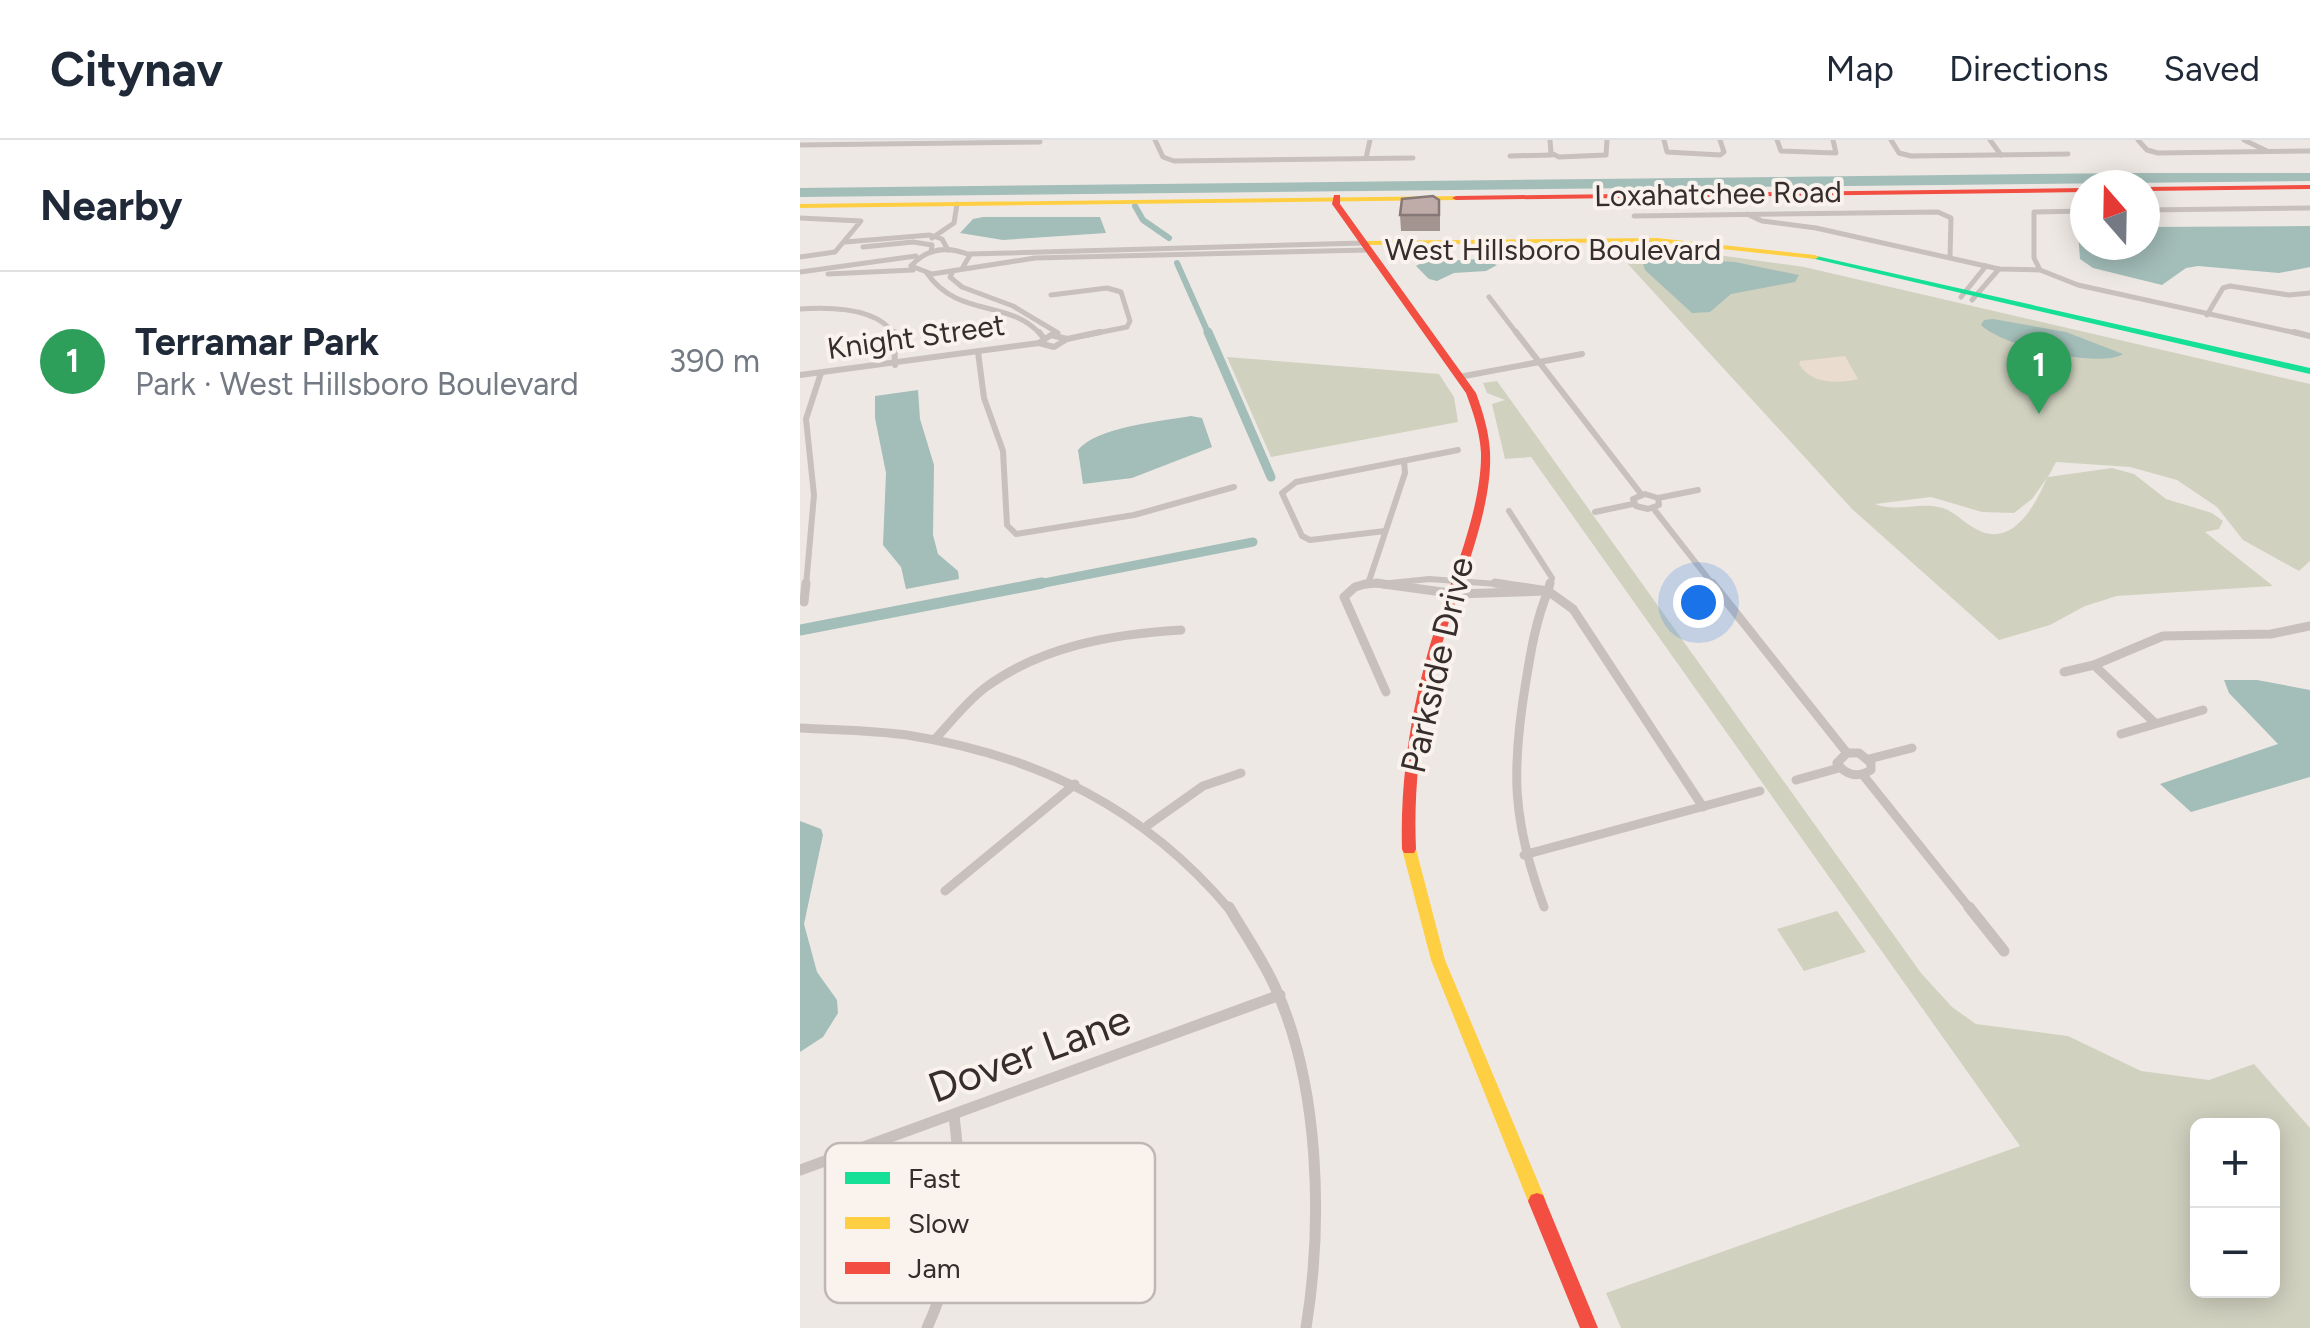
<!DOCTYPE html>
<html lang="en">
<head>
<meta charset="utf-8">
<style>
	body { margin:0; font-family:Figtree,sans-serif; background:#f6f6f7; color:#1f2937 }
	.controls { position:absolute; right:30px; bottom:30px; display:grid; overflow:hidden; border-radius:15px; box-shadow:0 5px 25px #0003 }
	.controls button { width:90px; height:90px; display:grid; place-items:center; padding:0; border:0; border-bottom:2px solid #e0e1e3; background:#fff; color:#1f2937; font:50px sans-serif }
	.compass { position:absolute; left:1270px; top:30px; width:90px; height:90px; border-radius:50%; background:#fff; box-shadow:0 5px 25px #0003; rotate:340deg }
	.you { position:absolute; left:898px; top:462px; width:35px; height:35px; margin:-25px; border:8px solid #fff; border-radius:50%; background:#1a73e8; box-shadow:0 0 0 15px #1a73e833 }
	.badge { display:grid; place-items:center; width:65px; height:65px; border-radius:50%; background:#111827; color:#fff; font-size:32px; font-weight:700 }
	.pin { position:absolute; translate:-50% -82px; filter:drop-shadow(0 2px 5px #0008) }
	.pin::after { content:''; position:absolute; top:52px; width:35px; height:30px; background:inherit; clip-path:polygon(0 0,100% 0,50% 100%) }
	.list { margin:0; padding:0; list-style:none }
	h2 { display:flex; justify-content:space-between; align-items:center; height:130px; margin:0; padding:0 40px; font-size:42px }
	h2 small { font-size:32px; font-weight:400; color:#747a83 }
	.list li { display:grid; grid-template-columns:65px 1fr auto; gap:30px; align-items:center; box-sizing:border-box; height:180px; padding:0 40px; border-top:2px solid #e0e1e3 }
	.list b { display:block; font-size:38px; white-space:nowrap }
	.list p { margin:0; font-size:32px; white-space:nowrap; color:#747a83 }
	.list em { font-size:32px; font-style:normal; color:#747a83 }
	.map { position:relative; flex:none; width:1510px; height:1188px; overflow:hidden }
	header { display:flex; align-items:center; gap:60px; box-sizing:border-box; height:140px; padding:0 50px; background:#fff; border-bottom:2px solid #e0e1e3 }
	header strong { font-size:48px }
	nav { display:flex; gap:55px; margin-inline-start:auto; font-size:35px }
	main { display:flex }
	aside { flex:1; background:#fff }
	.map>svg:first-child { display:block }
	.green { fill:#d1d1c0; fill-rule:evenodd }
	.sand { fill:#eadcce }
	.water { fill:#a3bdb9 }
	.lines { fill:none; stroke-linecap:round; stroke-linejoin:round }
	.canal-far2 { stroke:#a3bdb9; stroke-width:6 }
	.canal-far1 { stroke:#a3bdb9; stroke-width:9 }
	.canal { stroke:#a3bdb9; stroke-width:11 }
	.street-far3 { stroke:#c7c0bd; stroke-width:5 }
	.street-far2 { stroke:#c7c0bd; stroke-width:6 }
	.street-far1 { stroke:#c7c0bd; stroke-width:9 }
	.street { stroke:#c7c0bd; stroke-width:11 }
	.fast { fill:#16e098; fill-rule:evenodd }
	.slow { fill:#ffcf43; fill-rule:evenodd }
	.jam { fill:#f24e42; fill-rule:evenodd }
	.wall { fill:#a49490 }
	.building { fill:#bfaca8; stroke:#867876; stroke-width:2.5 }
	.labels { text-anchor:middle; stroke-width:8; stroke-linejoin:round; paint-order:stroke }
	.far-street-label { font-size:30px; fill:#372d2c; stroke:#f9f2ed }
	.street-label { font-size:35px; fill:#372d2c; stroke:#f9f2ed }
	.near-street-label { font-size:42px; fill:#372d2c; stroke:#f9f2ed }
	.key { fill:#f9f2ed; stroke:#bfb7b3; stroke-width:2.5 }
	.key-label { font-size:28px; fill:#372d2c }
</style>
</head>
<body>
<header>
<strong>Citynav</strong>
<nav><a>Map</a><a>Directions</a><a>Saved</a></nav>
</header>
<main>
<aside>
<h2>Nearby<small></small></h2>
<ul class="list">
<li><span class="badge" style="background:#2e9e5b">1</span><div><b>Terramar Park</b><p>Park · West Hillsboro Boulevard</p></div><em>390 m</em></li>
</ul>
</aside>
<div class="map">
<svg width="1510" height="1188" viewBox="0 0 1510 1188">
	<rect width="100%" height="100%" fill="#eee8e4"/>
	<g class="green">
		<path d="M838 109H875L1004 127 1510 244V421L1499 431 1443 400 1417 367 1377 340 1330 327 1256 322 1248 337 1312 328 1334 334 1366 359 1412 373 1423 381 1419 389 1405 392 1473 446 1317 456 1285 466 1250 485 1199 500 1052 369 816 111ZM1247 338C1235 366 1212 409 1176 389 1164 383 1155 372 1143 368 1120 361 1096 373 1075 364L1131 357 1182 372 1214 373 1232 359Z"/>
		<polygon points="427,217 639,234 654,257 658,282 471,317"/>
		<path d="M697 241 1121 833 1152 867 1176 884 1268 896 1341 931 1409 940 1454 924 1510 988V1188H821L806 1153 1220 1006 731 317 705 319 692 264 705 260 687 253 683 243ZM1398 986H1472V1150H1398Z"/>
		<polygon points="1037,771 1066,812 1004,831 977,789"/>
	</g>
	<path class="sand" d="M1045 216 1058 239C1037 244 1011 244 999 224L1000 221Z"/>
	<g class="water">
		<polygon points="1330,33 1510,33 1510,41 0,57 0,48"/>
		<polygon points="183,77 300,77 306,93 203,100 160,93 173,79"/>
		<polygon points="1510,86 1510,127 1479,133 1398,126 1386,128 1362,145 1293,128 1280,119 1278,92 1285,88 1285,105 1345,105 1345,87"/>
		<polygon points="848,117 935,122 999,135 995,142 931,154 910,172 892,173 845,130 843,123"/>
		<polygon points="679,119 697,125 686,131 654,133 637,141 629,139 616,126 623,122"/>
		<path d="M1193 179 1266 192 1323 214C1298 229 1202 206 1181 185L1184 180Z"/>
		<polygon points="118,250 120,279 134,325 133,395 138,414 158,431 159,439 106,449 101,427 83,405 86,333 75,278 75,256"/>
		<path d="M391 276 402 278 412 307 332 338 283 344 278 310C296 287 362 281 391 276Z"/>
		<polygon points="1424,540 1457,540 1510,550 1510,637 1391,672 1360,644 1478,604 1429,553"/>
		<polygon points="0,681 21,689 23,695 4,784 17,832 37,860 38,873 23,897 0,912"/>
	</g>
	<g class="lines">
		<g class="canal-far2">
			<polyline points="335,66 343,80 369,98"/>
			<polyline points="377,123 409,195"/>
		</g>
		<g class="canal-far1">
			<polyline points="408,192 471,337"/>
			<polyline points="229,446 453,402"/>
		</g>
		<polyline class="canal" points="0,490 242,443"/>
		<g class="street-far3">
			<polyline points="355,0 363,17 374,21 613,18"/>
			<polyline points="750,0 751,13 759,17 806,15 807,0"/>
			<polyline points="864,0 867,12 920,15 924,12 920,0"/>
			<polyline points="977,0 981,11 1036,13 1033,0"/>
			<polyline points="1091,0 1099,13 1111,16 1268,14"/>
			<polyline points="1190,0 1201,15"/>
			<polyline points="1338,0 1347,10 1358,13 1510,11"/>
			<polyline points="1444,0 1467,11"/>
			<polyline points="0,5 240,2"/>
			<polyline points="710,16 752,15"/>
			<polyline points="566,18 570,0"/>
			<polyline points="1345,70 1510,68"/>
			<polyline points="947,74 962,81 1016,88 1199,129 1240,130 1278,145 1505,195"/>
			<polyline points="834,76 1138,72 1151,78 1150,117"/>
			<polyline points="0,78 61,81 35,112 0,117"/>
			<polyline points="132,98 154,83 157,64"/>
			<polyline points="45,102 130,95 142,99 148,110"/>
			<polyline points="63,107 113,102 132,105 131,112"/>
			<polyline points="169,114 564,103"/>
			<path d="M163 127 170 115C148 106 127 108 111 126L132 134 235 118 568 110"/>
			<polyline points="1240,130 1234,118 1234,72 1285,71"/>
			<polyline points="153,131 150,137 162,147 213,166 258,193"/>
			<polyline points="0,132 116,116"/>
			<path d="M127 133C157 178 211 159 241 195"/>
			<polyline points="28,134 113,130"/>
			<polyline points="251,155 307,148 321,152 330,181 327,187 287,195"/>
			<polyline points="689,157 718,195"/>
			<polyline points="1161,157 1186,126"/>
			<polyline points="1172,160 1199,129"/>
			<path d="M0 169C30 167 77 167 95 195"/>
			<polyline points="1407,175 1423,148 1430,146 1489,155 1510,153"/>
		</g>
		<g class="street-far2">
			<polyline points="94,192 95,225"/>
			<polyline points="239,192 243,197"/>
			<polyline points="716,192 841,354"/>
			<polyline points="1494,192 1510,196"/>
			<polygon points="251,195 267,199 254,207 239,203"/>
			<polyline points="267,199 300,192"/>
			<polyline points="178,212 184,258 203,311 207,385 216,394 334,375 434,347"/>
			<polyline points="0,235 239,203"/>
			<polyline points="659,237 782,214"/>
			<polygon points="845,354 858,358 859,365 848,369 836,366 833,359"/>
			<polyline points="858,358 898,350"/>
			<polyline points="853,368 914,446"/>
			<polyline points="709,371 752,438 750,446"/>
			<polyline points="795,372 833,364"/>
			<polyline points="585,391 510,400 502,396 482,353 496,342 658,310"/>
			<polyline points="569,441 605,333 604,321"/>
			<polyline points="572,442 585,446"/>
			<polyline points="6,446 14,355 6,279 21,233"/>
			<polyline points="561,446 629,439 724,446"/>
		</g>
		<g class="street-far1">
			<polyline points="569,443 555,447 544,457 586,552"/>
			<polyline points="576,443 657,454 745,451"/>
			<polyline points="695,443 748,451"/>
			<polyline points="750,443 748,451 773,469 903,667"/>
			<polyline points="912,443 1047,613"/>
			<polyline points="4,462 6,443"/>
			<polyline points="1294,525 1355,583"/>
			<polyline points="1264,532 1294,525 1363,496 1471,494 1510,486"/>
			<path d="M0 588C35 590 72 590 107 595 239 616 344 668 430 770"/>
			<polyline points="1321,594 1403,570"/>
			<path d="M136 598C152 581 167 561 186 547 242 506 313 494 381 490"/>
			<path d="M1047 613H1059L1071 623V630C1058 638 1046 636 1037 623Z"/>
			<polyline points="1069,619 1112,608"/>
			<polyline points="1063,635 1171,770"/>
			<polyline points="996,640 1039,628"/>
			<polyline points="348,685 403,646 441,633"/>
			<polyline points="724,715 960,651"/>
			<polyline points="145,751 275,644"/>
			<path d="M744 767C712 680 711 631 726 541 731 510 736 480 748 451"/>
		</g>
		<g class="street">
			<path d="M429 767C444 793 463 820 475 847 520 945 523 1083 506 1188"/>
			<polyline points="1169,767 1204,811"/>
			<polyline points="0,1030 480,855"/>
			<path d="M127 1188C159 1118 164 1052 154 976"/>
		</g>
		<polygon class="fast" points="1012,115 1510,228 1510,234 1015,119 1012,119"/>
		<g class="slow">
			<polygon points="659,56 659,60 656,60 0,68 0,64"/>
			<polygon points="857,98 1015,115 1019,117 1015,119 857,102 564,105 560,103 564,101"/>
			<polygon points="609,704 614,705 616,709 645,820 746,1061 743,1067 737,1069 731,1067 728,1061 631,820 602,709 604,705"/>
		</g>
		<g class="jam">
			<polygon points="1510,45 1510,49 1345,51 1345,47"/>
			<polygon points="1285,48 1285,52 656,60 652,58 656,56"/>
			<path d="M534 55H540V64L676 253C683 272 689 292 690 312 693 373 656 452 640 512 622 577 613 642 616 709L614 713H604L602 709C600 642 610 577 628 512 645 453 682 374 681 313 680 292 673 272 666 253L532 64Z"/>
			<polygon points="737,1053 743,1055 798,1188 780,1188 728,1061 731,1055"/>
		</g>
	</g>
	<polygon class="wall" points="633,56 640,76 640,91 601,91 600,75"/>
	<polygon class="building" points="633,56 639,60 639,75 600,75 602,59"/>
	<g class="labels">
		<g class="far-street-label">
			<text transform="translate(918 54) rotate(-1)" y="10">Loxahatchee Road</text>
			<text x="753" y="120">West Hillsboro Boulevard</text>
			<text transform="translate(116 197) rotate(-8)" y="10">Knight Street</text>
		</g>
		<g class="street-label">
			<text transform="translate(637 525) rotate(-77)" y="12">Parkside Drive</text>
		</g>
		<g class="near-street-label">
			<text transform="translate(229 913) rotate(-20)" y="15">Dover Lane</text>
		</g>
	</g>
	<rect x="25" y="1003" width="330" height="160" rx="15" class="key"/>
	<rect x="45" y="1032" width="45" height="12" fill="#16e098"/>
	<rect x="45" y="1077" width="45" height="12" fill="#ffcf43"/>
	<rect x="45" y="1122" width="45" height="12" fill="#f24e42"/>
	<g class="key-label">
		<text x="108" y="1048">Fast</text>
		<text x="108" y="1093">Slow</text>
		<text x="108" y="1138">Jam</text>
	</g>
</svg>
<div class="controls">
<button>+</button>
<button>−</button>
</div>
<svg class="compass" viewBox="-18 -18 36 36"><path d="M0-13l5 13h-10z" fill="#e53935"/><path d="M0 13l5-13h-10z" fill="#747a83"/></svg>
<div class="you"></div>
<div class="pin badge" style="left:1239px;top:274px;background:#2e9e5b">1</div>
</div>
</main>
</body>
</html>
